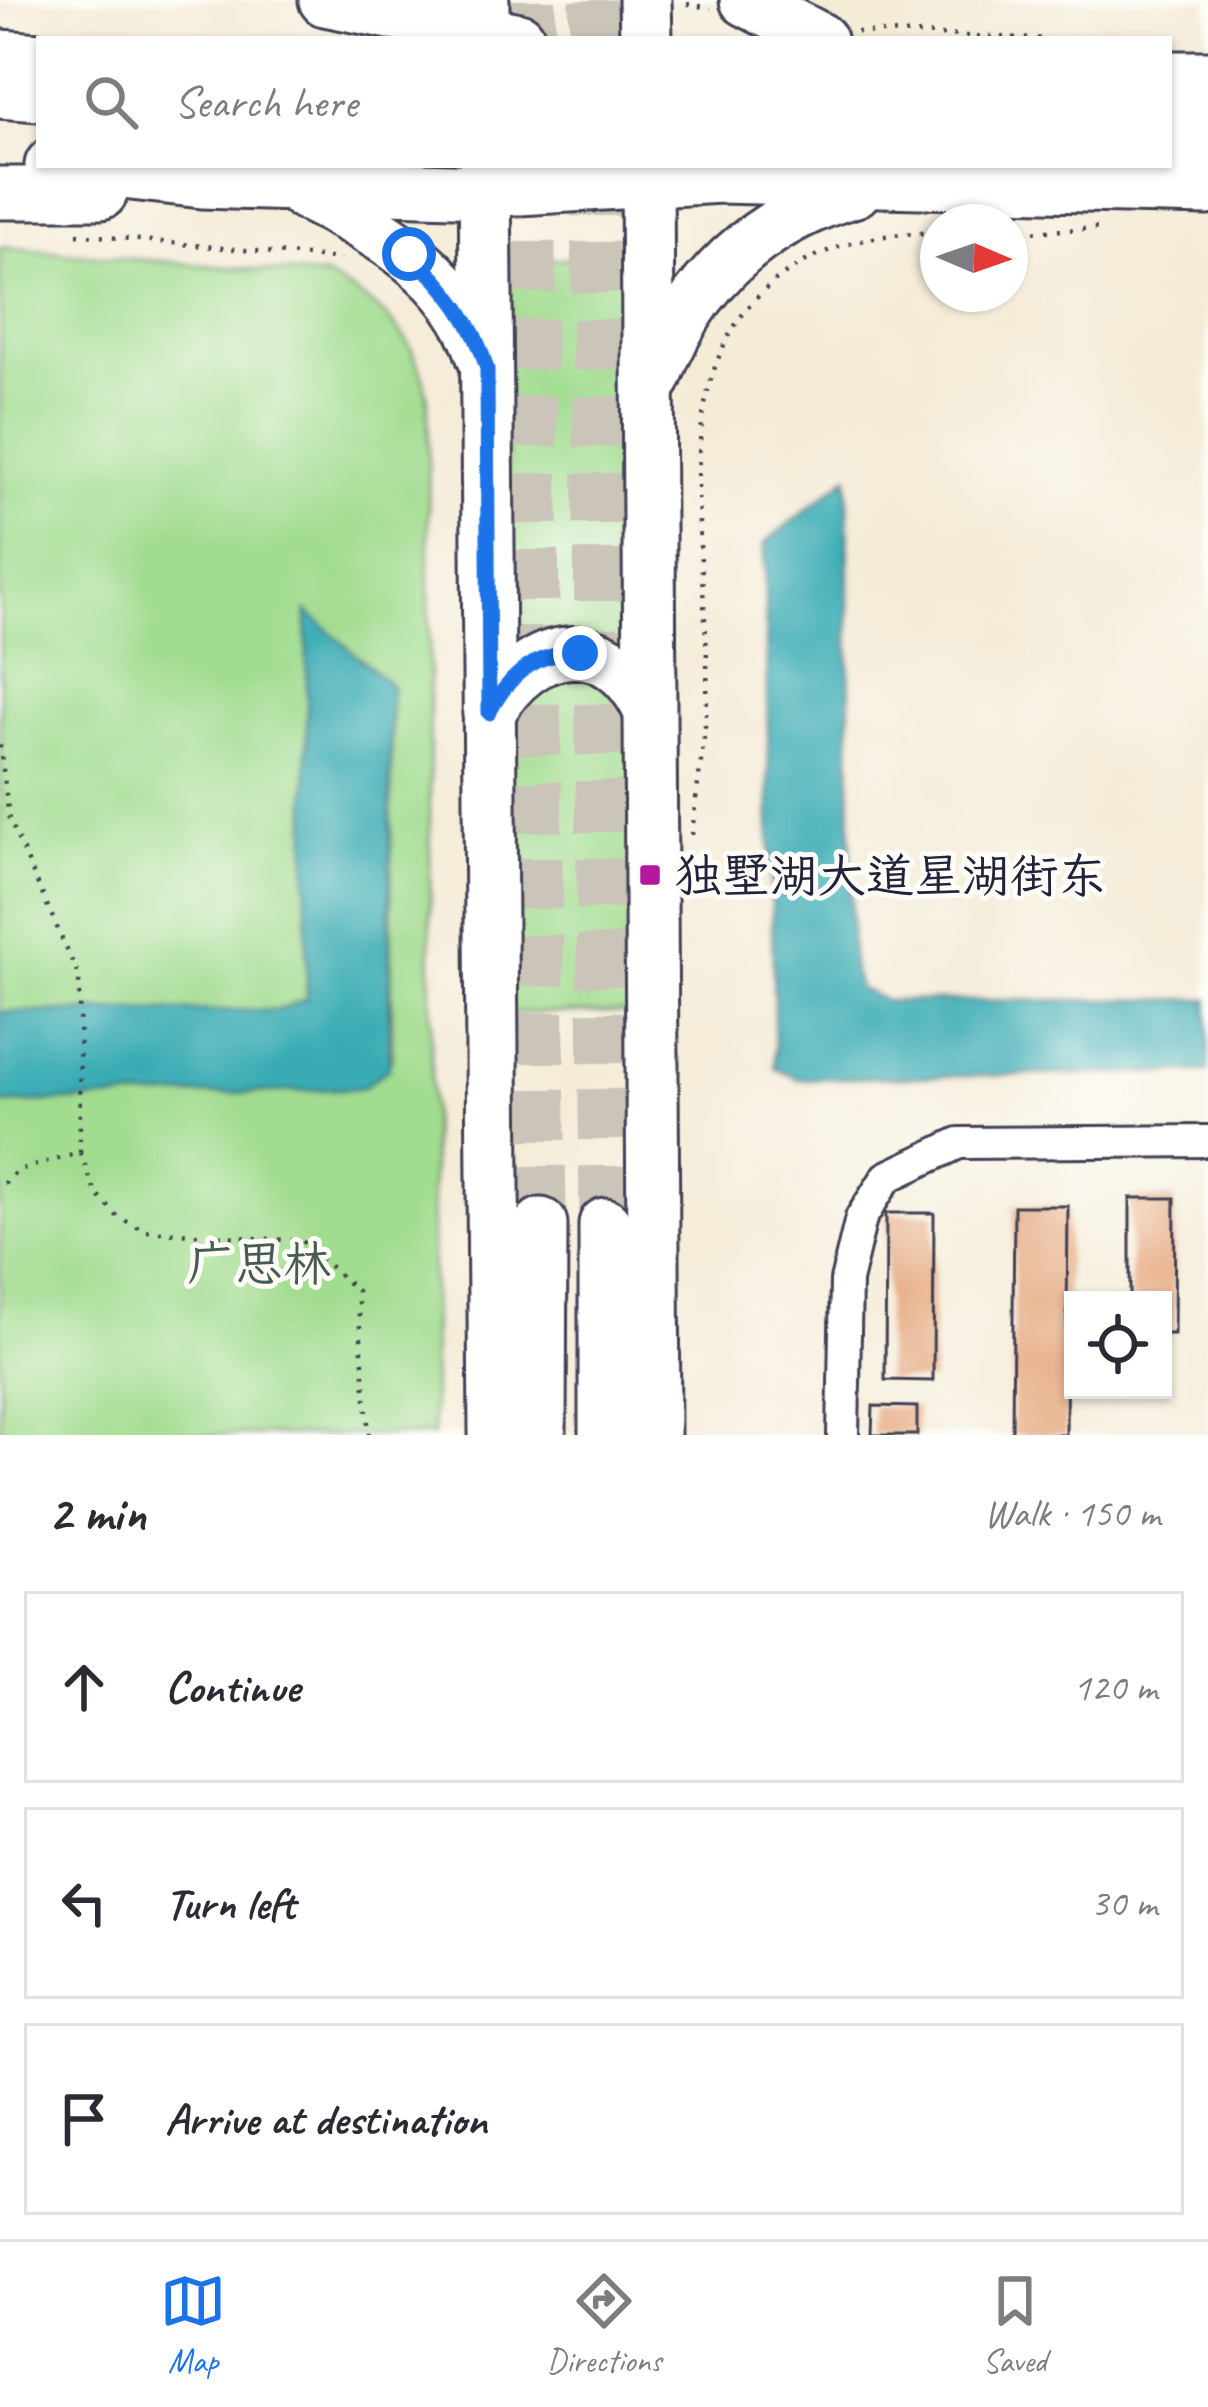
<!DOCTYPE html>
<html lang="en">
<head>
<meta charset="utf-8">
<style>
	body { margin:0; font-family:Caveat,"LXGW WenKai TC",sans-serif; background:#f2f2f3; color:#2b2b33 }
	.controls { position:absolute; right:36px; bottom:36px; display:grid; overflow:hidden; border-radius:0px; box-shadow:0 3px 9px #0004 }
	.controls button { width:108px; height:108px; display:grid; place-items:center; padding:0; border:0; border-bottom:3px solid #e1e1e2; background:#fff; color:#2b2b33; font:60px sans-serif }
	.compass { position:absolute; left:920px; top:204px; width:108px; height:108px; border-radius:50%; background:#fff; box-shadow:0 3px 9px #0004; rotate:92deg }
	.stop { position:absolute; width:36px; height:36px; margin:-27px; border:9px solid #1a73e8; border-radius:50%; background:#fff }
	.stop.end { background:#1a73e8; border-color:#fff; box-shadow:0 3px 12px #0008 }
	.list { margin:0; padding:0; list-style:none }
	h2 { display:flex; justify-content:space-between; align-items:center; height:156px; margin:0; padding:0 48px; font-size:51px }
	h2 small { font-size:39px; font-weight:400; color:#7c7c81 }
	.list li { display:grid; grid-template-columns:78px 1fr auto; gap:36px; align-items:center; box-sizing:border-box; height:192px; margin:0 24px 24px; padding:0 24px; border:3px solid #e1e1e2; border-radius:0px }
	.list b { display:block; font-size:45px; white-space:nowrap }
	.list em { font-size:39px; font-style:normal; color:#7c7c81 }
	.icon { flex:none; width:66px; height:66px; fill:none; stroke:currentColor; stroke-width:2; stroke-linecap:round; stroke-linejoin:round }
	.map { position:relative; flex:none; width:1208px; height:1435px; overflow:hidden }
	.search { position:absolute; background:#fff; box-shadow:0 3px 9px #0004; left:36px; right:36px; top:36px; height:132px; display:flex; align-items:center; gap:30px; box-sizing:border-box; padding:0 42px; border-radius:0px; color:#7c7c81; font-size:45px }
	.sheet { height:804px; background:#fff }
	nav { display:flex; justify-content:space-around; align-items:center; box-sizing:border-box; height:168px; border-top:3px solid #e1e1e2; background:#fff; font-size:33px; color:#7c7c81 }
	nav a { display:grid; justify-items:center; gap:6px }
	nav .on { color:#1a73e8 }
	.map>svg:first-child { display:block }
	.green { fill:#a1dc8f; stroke:#627f65; stroke-width:3 }
	.water { fill:#39abb4; stroke:#2e6678; stroke-width:3 }
	.building { fill:#e4a479 }
	.lines { fill:none; stroke-linecap:round; stroke-linejoin:round }
	.trunk-tunnel { stroke:#cbc4b9; stroke-width:51; stroke-dasharray:51 26; stroke-linecap:butt }
	.minor-casing { stroke:#424053; stroke-width:36 }
	.primary-casing { stroke:#424053; stroke-width:57 }
	.trunk-casing { stroke:#424053; stroke-width:57 }
	.path { stroke:#424053; stroke-width:4.5; stroke-dasharray:3 9; stroke-linecap:butt }
	.minor { stroke:#fff; stroke-width:30 }
	.primary { stroke:#fff; stroke-width:51 }
	.trunk { stroke:#fff; stroke-width:51 }
	.route { stroke:#1a73e8; stroke-width:15 }
	.poi-dot { fill:#b5179e; stroke:#fdfcf7; stroke-width:4.5 }
	.labels { text-anchor:middle; stroke-width:10; stroke-linejoin:round; paint-order:stroke }
	.poi-label { font-size:48px; fill:#22223b; stroke:#fdfcf7; text-anchor:start }
	.park-label { font-size:48px; fill:#485a54; stroke:#fdfcf7 }
</style>
</head>
<body>
<div class="map">
<svg width="1208" height="1435" viewBox="0 0 1208 1435">
	<rect width="100%" height="100%" fill="#fdfcf7"/>
	<filter id="ink" filterUnits="userSpaceOnUse"><feTurbulence type="fractalNoise" baseFrequency=".00833" numOctaves="2"/><feDisplacementMap in="SourceGraphic" scale="24" xChannelSelector="R" yChannelSelector="G"/><feConvolveMatrix kernelMatrix="1 2 1 2 8 2 1 2 1" color-interpolation-filters="sRGB"/></filter>
	<filter id="wash" filterUnits="userSpaceOnUse"><feTurbulence type="fractalNoise" baseFrequency=".004" numOctaves="4" result="noise"/><feDisplacementMap in="SourceGraphic" scale="48" xChannelSelector="R" yChannelSelector="G"/><feGaussianBlur stdDeviation="2.7" result="paint"/><feColorMatrix in="noise" values="0 0 0 0 0 0 0 0 0 0 0 0 0 0 0 0 0 1.4 0 .05"/><feComposite in="paint" operator="in"/></filter>
	<g filter="url(#wash)">
		<rect width="100%" height="100%" fill="#f5ecd8"/>
		<g class="green">
			<path d="M0 247 324 276C380 302 419 337 428 401L433 1435H0V1104L391 1060 392 1050 391 686 307 613V999L278 1010 0 1012Z"/>
			<polygon points="533,258 608,260 626,274 634,650 513,658 502,276"/>
			<polygon points="587,672 632,711 640,1013 504,1013 507,708 522,688"/>
		</g>
		<g class="water">
			<polygon points="848,476 852,964 859,988 887,1001 1208,999 1208,1072 798,1079 775,1068 764,544"/>
			<polygon points="307,611 391,686 389,1068 362,1088 0,1104 0,1012 278,1010 307,999"/>
		</g>
		<g id="blocks">
			<g class="building">
				<polygon points="1130,1198 1175,1198 1174,1334 1163,1334 1163,1300 1130,1300"/>
				<polygon points="1014,1206 1068,1206 1066,1435 1012,1435"/>
				<polygon points="886,1213 934,1213 933,1381 885,1380"/>
				<polygon points="873,1406 917,1407 917,1435 872,1435"/>
			</g>
		</g>
	</g>
	<g filter="url(#ink)">
		<use href="#blocks" fill-opacity="0" stroke="#424053" stroke-width="3"/>
		<g class="lines">
			<g class="trunk-tunnel">
				<polyline points="594,0 595,39"/>
				<polyline points="530,39 530,0"/>
				<polyline points="529,165 541,1224"/>
				<polyline points="596,165 605,1224"/>
			</g>
			<g class="minor-casing">
				<polyline id="minor" points="843,1435 846,1281 861,1218 887,1177 959,1143 1208,1141"/>
			</g>
			<g class="primary-casing">
				<g id="primary">
					<polyline points="325,0 519,39"/>
					<polyline points="0,56 39,59"/>
					<polyline points="1169,77 1208,77"/>
					<polyline points="0,92 39,95"/>
					<polyline points="1169,115 1208,115"/>
					<polyline points="1169,151 1208,152"/>
					<polyline points="51,165 202,182 485,191 721,177 1208,189"/>
					<polyline points="485,165 495,1435"/>
					<polyline points="647,165 654,1435"/>
					<polyline points="0,193 101,193"/>
					<path d="M303 193C378 229 457 273 483 357"/>
					<path d="M655 378C690 283 758 219 855 191"/>
					<path d="M489 713C530 639 611 627 649 710"/>
				</g>
			</g>
			<g class="trunk-casing">
				<g id="trunk">
					<polyline points="483,0 483,33"/>
					<polyline points="645,0 646,39"/>
					<polyline points="746,0 820,39"/>
					<polyline points="605,1224 605,1435"/>
					<polyline points="540,1435 541,1224"/>
				</g>
			</g>
			<g class="path">
				<polyline points="687,4 711,8"/>
				<polyline points="857,32 1049,39"/>
				<polyline points="1010,233 1100,228"/>
				<polyline points="77,234 340,259"/>
				<polyline points="0,745 9,819 79,977 80,1153 18,1170 0,1188"/>
				<path d="M692 835C696 790 705 744 707 698 712 562 654 368 782 276 828 243 882 232 938 233"/>
				<polyline points="80,1153 96,1193 118,1217 145,1231 302,1241 357,1291 369,1435"/>
			</g>
			<use href="#minor" class="minor"/>
			<use href="#primary" class="primary"/>
			<use href="#trunk" class="trunk"/>
		</g>
	</g>
	<g class="lines" filter="url(#ink)">
		<path class="route" d="M409 254C445 284 474 322 487 369L489 713C509 675 536 651 580 653"/>
	</g>
	<rect class="poi-dot" x="638" y="863" width="24" height="24" rx="6"/>
	<g class="labels">
		<g class="poi-label">
			<text x="674" y="892">独墅湖大道星湖街东</text>
		</g>
		<g class="park-label">
			<text x="259" y="1280">广思林</text>
		</g>
	</g>
</svg>
<div class="controls">
<button><svg class="icon" aria-label="locate" viewBox="0 0 24 24"><circle cx="12" cy="12" r="6"/><path d="M12 2v4M12 18v4M2 12h4M18 12h4"/></svg></button>
</div>
<svg class="compass" viewBox="-18 -18 36 36"><path d="M0-13l5 13h-10z" fill="#e53935"/><path d="M0 13l5-13h-10z" fill="#7c7c81"/></svg>
<div class="stop" style="left:409px;top:254px"></div>
<div class="stop end" style="left:580px;top:653px"></div>
<div class="search"><svg class="icon" aria-label="search" viewBox="0 0 24 24"><circle cx="10" cy="10" r="6"/><path d="M15 15l6 6"/></svg>Search here</div>
</div>
<section class="sheet">
<h2>2 min<small>Walk · 150 m</small></h2>
<ul class="list">
<li><svg class="icon" aria-label="ahead" viewBox="0 0 24 24"><path d="M12 20V5M6 11l6-6 6 6"/></svg><div><b>Continue</b></div><em>120 m</em></li>
<li><svg class="icon" aria-label="left" viewBox="0 0 24 24"><path d="M17 20v-9H6M10 6l-5 5 5 5"/></svg><div><b>Turn left</b></div><em>30 m</em></li>
<li><svg class="icon" aria-label="arrive" viewBox="0 0 24 24"><path d="M6 21V4h12l-3 4 3 4H6"/></svg><div><b>Arrive at destination</b></div></li>
</ul>
</section>
<nav>
<a class="on"><svg class="icon" aria-label="map" viewBox="0 0 24 24"><path d="M3 6l6-2 6 2 6-2v14l-6 2-6-2-6 2zM9 4v14M15 6v14"/></svg>Map</a>
<a><svg class="icon" aria-label="directions" viewBox="0 0 24 24"><path d="M12 3l9 9-9 9-9-9zM9 14v-3h6M13 9l2 2-2 2"/></svg>Directions</a>
<a><svg class="icon" aria-label="saved" viewBox="0 0 24 24"><path d="M7 4h10v16l-5-4-5 4z"/></svg>Saved</a>
</nav>
</body>
</html>
